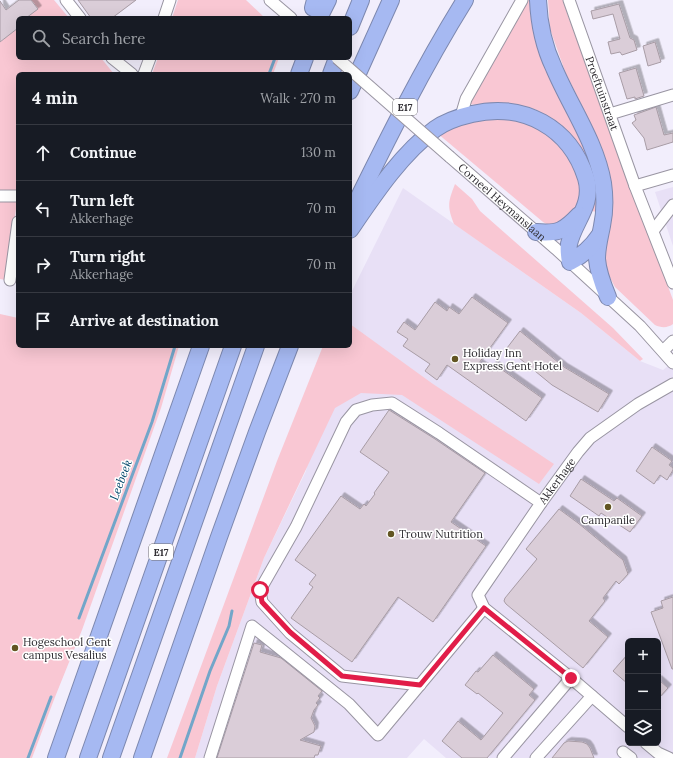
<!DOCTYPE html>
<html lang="en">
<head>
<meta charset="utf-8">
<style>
	body { margin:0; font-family:Lora,serif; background:#20242c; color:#f1f3f6 }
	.controls { position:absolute; right:12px; bottom:12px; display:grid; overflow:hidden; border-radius:6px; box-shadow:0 4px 16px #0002 }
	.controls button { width:36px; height:36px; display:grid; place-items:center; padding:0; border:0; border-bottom:1px solid #363941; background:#171b24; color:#f1f3f6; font:20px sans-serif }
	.stop { position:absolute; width:12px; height:12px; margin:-9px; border:3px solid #e11d48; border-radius:50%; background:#fff }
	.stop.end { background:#e11d48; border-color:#fff; box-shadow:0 1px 4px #0008 }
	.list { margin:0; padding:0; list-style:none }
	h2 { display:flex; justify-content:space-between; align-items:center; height:52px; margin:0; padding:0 16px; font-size:17px }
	h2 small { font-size:13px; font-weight:400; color:#9ea1a6 }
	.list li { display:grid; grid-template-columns:26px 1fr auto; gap:12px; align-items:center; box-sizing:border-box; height:56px; padding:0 16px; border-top:1px solid #363941 }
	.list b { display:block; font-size:15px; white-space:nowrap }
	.list p { margin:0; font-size:13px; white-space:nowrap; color:#9ea1a6 }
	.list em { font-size:13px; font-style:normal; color:#9ea1a6 }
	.icon { flex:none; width:22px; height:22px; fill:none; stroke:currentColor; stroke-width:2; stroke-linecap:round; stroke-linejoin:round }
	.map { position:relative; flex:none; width:673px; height:758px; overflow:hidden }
	.search { position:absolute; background:#171b24; box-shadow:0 4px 16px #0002; left:16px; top:16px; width:336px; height:44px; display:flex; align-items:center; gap:10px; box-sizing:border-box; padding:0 14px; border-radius:6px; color:#9ea1a6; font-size:15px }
	.panel { position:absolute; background:#171b24; box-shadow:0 4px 16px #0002; left:16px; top:72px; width:336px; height:276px; border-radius:6px }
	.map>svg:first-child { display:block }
	.built { fill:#e8e0f6; fill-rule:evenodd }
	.green { fill:#f9c7d3 }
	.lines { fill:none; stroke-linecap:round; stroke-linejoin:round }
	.stream { stroke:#72a6c9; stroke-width:3 }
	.building { fill:#dacdd8; stroke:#a89ca5; filter:url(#shadow) }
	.minor-casing { stroke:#9995a2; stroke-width:13 }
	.highway-casing { stroke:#7d88af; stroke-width:18 }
	.minor { stroke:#fff; stroke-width:11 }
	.highway { stroke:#a6b9f2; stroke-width:16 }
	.minor-bridge-casing { stroke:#9995a2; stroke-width:13; stroke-linecap:butt }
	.minor-bridge { stroke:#fff; stroke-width:11 }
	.route { stroke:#e11d48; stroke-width:5 }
	.poi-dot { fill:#625522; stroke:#fff; stroke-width:1.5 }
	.labels { text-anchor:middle; stroke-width:3; stroke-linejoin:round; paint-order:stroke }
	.shield { fill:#fff; stroke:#6e6d70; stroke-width:1 }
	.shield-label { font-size:10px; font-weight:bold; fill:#302e33 }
	.street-label { font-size:11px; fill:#302e33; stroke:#fff }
	.poi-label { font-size:11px; fill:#302e33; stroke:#fff; text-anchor:start }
	.water-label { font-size:12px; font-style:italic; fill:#05496c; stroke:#fff }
</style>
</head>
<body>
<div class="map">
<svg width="673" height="758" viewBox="0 0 673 758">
	<defs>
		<filter id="shadow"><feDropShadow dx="3.5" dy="-3.5" stdDeviation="0" flood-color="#0004"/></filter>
	</defs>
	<rect width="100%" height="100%" fill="#f2eefc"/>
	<g class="built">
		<polygon points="673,187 673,246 655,192"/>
		<path d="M403 188 581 313 640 361 663 370 673 362V758H446L424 739 407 758H195L217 686 264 558 306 471 327 346H350V295ZM628 641H658V743H628Z"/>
	</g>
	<g class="green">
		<polygon points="31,0 54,0 69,18 26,18 38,9"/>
		<polygon points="178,0 246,0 265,18 172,18"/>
		<polygon points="526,0 532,0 587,146 599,182 597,212 592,211 595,202 595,190 562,127 549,117 537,110 522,106 508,104 476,105 469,104 518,19"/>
		<path d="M548 0H563L568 16 673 300V324C668 328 661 328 655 325L615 287 606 270 604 259 606 246 612 215 611 192 600 147 585 112 566 74 550 29Z"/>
		<polygon points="18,28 18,58 101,58 114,74 18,74 18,191 0,192 0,42"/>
		<polygon points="158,58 279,58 273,74 152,74"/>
		<path d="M488 119C507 119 525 120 542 130 565 144 594 190 572 214 566 220 558 223 550 226L543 222 437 133 457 124Z"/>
		<path d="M455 184 472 199 480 211 613 328 643 359 640 361 581 313 454 224C447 206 448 202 455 184Z"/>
		<polygon points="0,202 17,202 6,280 0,279"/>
		<polygon points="0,314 18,318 18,346 179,346 161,408 82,630 55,697 32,758 0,758"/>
		<polygon points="350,324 433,384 554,464 539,484 402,395 361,393 335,408 264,558 217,686 195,758 167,758 277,461 323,346 350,346"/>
	</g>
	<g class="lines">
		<g class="stream">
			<polyline points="269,74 275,58"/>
			<polyline points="79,618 152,422 175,346"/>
			<polyline points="28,758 51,697"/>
			<polyline points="180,758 210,671 229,626 232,611"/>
		</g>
	</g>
	<g class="building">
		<polygon points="19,0 31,0 38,9 26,18 18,18 18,28 0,42 0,1 6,10"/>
		<polygon points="78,0 136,0 112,18 91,18"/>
		<polygon points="619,4 630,38 634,40 637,50 622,55 620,52 611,54 608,42 620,39 613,14 593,19 591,11"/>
		<polygon points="655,42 661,62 648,66 643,46"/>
		<polygon points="636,68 644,96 635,99 635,97 627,99 619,73"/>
		<polygon points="656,107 664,135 673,133 673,142 647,150 644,138 632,123 636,120 634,115"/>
		<polygon points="472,297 508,323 479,363 489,370 494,364 542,398 526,421 447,365 437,380 425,371 430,364 403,346 408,339 397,332 404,322 415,330 435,302 447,311 449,307 459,314"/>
		<polygon points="520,331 564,367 609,394 598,412 552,385 507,348"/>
		<polygon points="389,410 435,439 485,473 451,522 486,546 433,622 398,597 352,662 291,618 313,587 309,584 316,575 295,560 341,496 360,509 364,504 366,506 375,494 374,493 389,472 360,452"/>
		<polygon points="652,447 672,461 669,465 673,468 673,470 667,480 660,475 654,484 636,471"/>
		<polygon points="581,479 614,501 617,498 642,516 630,532 601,513 599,516 570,496"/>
		<polygon points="559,509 578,523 623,560 628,574 619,584 616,581 603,598 605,601 589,621 608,637 583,668 506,604 504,601 505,598 537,559 526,549"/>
		<polygon points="673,597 673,669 672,669 651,612 663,608 661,601"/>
		<polygon points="254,643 262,645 260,652 281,658 322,691 318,696 320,698 316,703 318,705 314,710 311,718 315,726 314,732 300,740 321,746 318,755 315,755 314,758 217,758"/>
		<polygon points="628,654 628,684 613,671"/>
		<polygon points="493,655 534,689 529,695 535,700 487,758 462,758 442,741 458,721 481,740 503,713 478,693 477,694 465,685 476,671 478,672"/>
		<polygon points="658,679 668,688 658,699"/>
		<polygon points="568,741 582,742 587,744 590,748 594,758 552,758 564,743"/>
	</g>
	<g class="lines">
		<g class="minor-casing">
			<g id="minor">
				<polyline points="66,0 80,18"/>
				<polyline points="270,0 291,18"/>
				<path id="s1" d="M569 0 635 186 673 283"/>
				<polyline points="164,18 170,0"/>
				<polyline points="112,58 132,74"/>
				<polyline points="144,74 150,58"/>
				<polyline points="610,114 673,95"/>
				<polyline points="461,116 466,99 522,0"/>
				<path id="s2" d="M450 157 556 249 640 326 673 363"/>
				<polyline points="635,186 673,175"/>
				<polyline points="0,196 18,196"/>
				<polyline points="653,231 673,205"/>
				<polyline points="10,280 18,222"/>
				<polyline points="663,351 673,341"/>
				<polyline points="420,685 342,676 290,633 262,602 260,590 296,527 346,422 356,410 372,405 392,403 439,433 541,503"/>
				<path id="s3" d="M628 727 571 678 484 608 478 595 541 503 578 452 590 438 638 404 673 384"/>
				<polyline points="646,743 658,753 669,758"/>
				<polyline points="623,752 631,758"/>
				<polyline points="210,758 252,626 349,704 378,735 484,608"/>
				<polyline points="503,758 571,678"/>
				<polyline points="536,758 592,696"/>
			</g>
		</g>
		<g class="highway-casing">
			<g id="highway">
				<path d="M538 0C539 23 544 47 554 68 570 106 596 142 603 183 605 197 605 212 602 226 600 237 597 247 597 259 598 272 603 285 608 297"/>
				<polyline points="313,8 315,0"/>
				<polyline points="319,18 328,0"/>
				<polyline points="350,27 361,0"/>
				<polyline points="299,74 305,58"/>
				<polyline points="331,74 337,58"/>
				<polyline points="350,91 391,0"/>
				<path d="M350 215C386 142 422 69 465 0"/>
				<path d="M350 230C374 195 401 154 435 129 446 121 459 117 472 114 523 102 570 127 586 178 594 205 574 221 569 244 568 250 569 256 570 262 583 255 591 248 599 236"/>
				<path d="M536 232C558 234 564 231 579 215"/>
				<polyline points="56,758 201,346"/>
				<polyline points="88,758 233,346"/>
				<polyline points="111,758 256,346"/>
				<polyline points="142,758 219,537 257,432 290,346"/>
			</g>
		</g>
		<use href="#minor" class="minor"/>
		<use href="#highway" class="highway"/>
		<g class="minor-bridge-casing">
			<polyline id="minor-bridge" points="337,58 450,157"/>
		</g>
		<use href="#minor-bridge" class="minor-bridge"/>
	</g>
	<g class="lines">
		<polyline class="route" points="260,590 262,602 290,632 342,676 420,685 484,608 571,678"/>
	</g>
	<g class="poi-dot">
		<circle cx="455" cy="359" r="4"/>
		<circle cx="608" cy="507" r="4"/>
		<circle cx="391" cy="534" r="4"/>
		<circle cx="15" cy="648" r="4"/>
	</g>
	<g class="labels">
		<g class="shield">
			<rect x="393" y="99" width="24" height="16" rx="3"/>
			<rect x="149" y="544" width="24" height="16" rx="3"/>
		</g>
		<g class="shield-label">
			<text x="405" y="111">E17</text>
			<text x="161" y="556">E17</text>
		</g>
		<g class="street-label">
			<text dy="4" stroke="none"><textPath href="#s1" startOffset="99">Proeftuinstraat</textPath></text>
			<text dy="4" stroke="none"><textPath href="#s2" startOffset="69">Corneel Heymanslaan</textPath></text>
			<text dy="4" stroke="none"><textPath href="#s3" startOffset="340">Akkerhage</textPath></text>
		</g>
		<g class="poi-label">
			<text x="463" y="357">Holiday Inn<tspan x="463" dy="13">Express Gent Hotel</tspan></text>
			<text x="608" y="524" text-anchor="middle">Campanile</text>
			<text x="399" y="538">Trouw Nutrition</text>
			<text x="23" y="646">Hogeschool Gent<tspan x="23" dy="13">campus Vesalius</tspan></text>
		</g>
		<g class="water-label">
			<text transform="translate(121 480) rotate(-69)" y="4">Leebeek</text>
		</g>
	</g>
</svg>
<div class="controls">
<button>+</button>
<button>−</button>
<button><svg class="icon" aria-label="layers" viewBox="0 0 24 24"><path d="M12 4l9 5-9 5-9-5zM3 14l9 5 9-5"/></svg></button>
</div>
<div class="stop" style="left:260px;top:590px"></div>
<div class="stop end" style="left:571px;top:678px"></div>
<div class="search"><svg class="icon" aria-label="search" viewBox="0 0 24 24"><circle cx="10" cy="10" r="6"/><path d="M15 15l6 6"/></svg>Search here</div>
<section class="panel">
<h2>4 min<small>Walk · 270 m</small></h2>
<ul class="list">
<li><svg class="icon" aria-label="ahead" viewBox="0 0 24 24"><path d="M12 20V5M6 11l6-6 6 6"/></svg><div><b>Continue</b></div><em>130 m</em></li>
<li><svg class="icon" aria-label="left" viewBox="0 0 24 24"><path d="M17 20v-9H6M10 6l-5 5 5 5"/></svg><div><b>Turn left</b><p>Akkerhage</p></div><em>70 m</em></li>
<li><svg class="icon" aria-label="right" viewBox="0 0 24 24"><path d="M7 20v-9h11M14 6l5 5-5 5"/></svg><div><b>Turn right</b><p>Akkerhage</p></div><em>70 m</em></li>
<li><svg class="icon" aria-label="arrive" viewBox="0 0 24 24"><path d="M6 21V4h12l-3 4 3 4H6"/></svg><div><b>Arrive at destination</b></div></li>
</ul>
</section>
</div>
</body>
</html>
